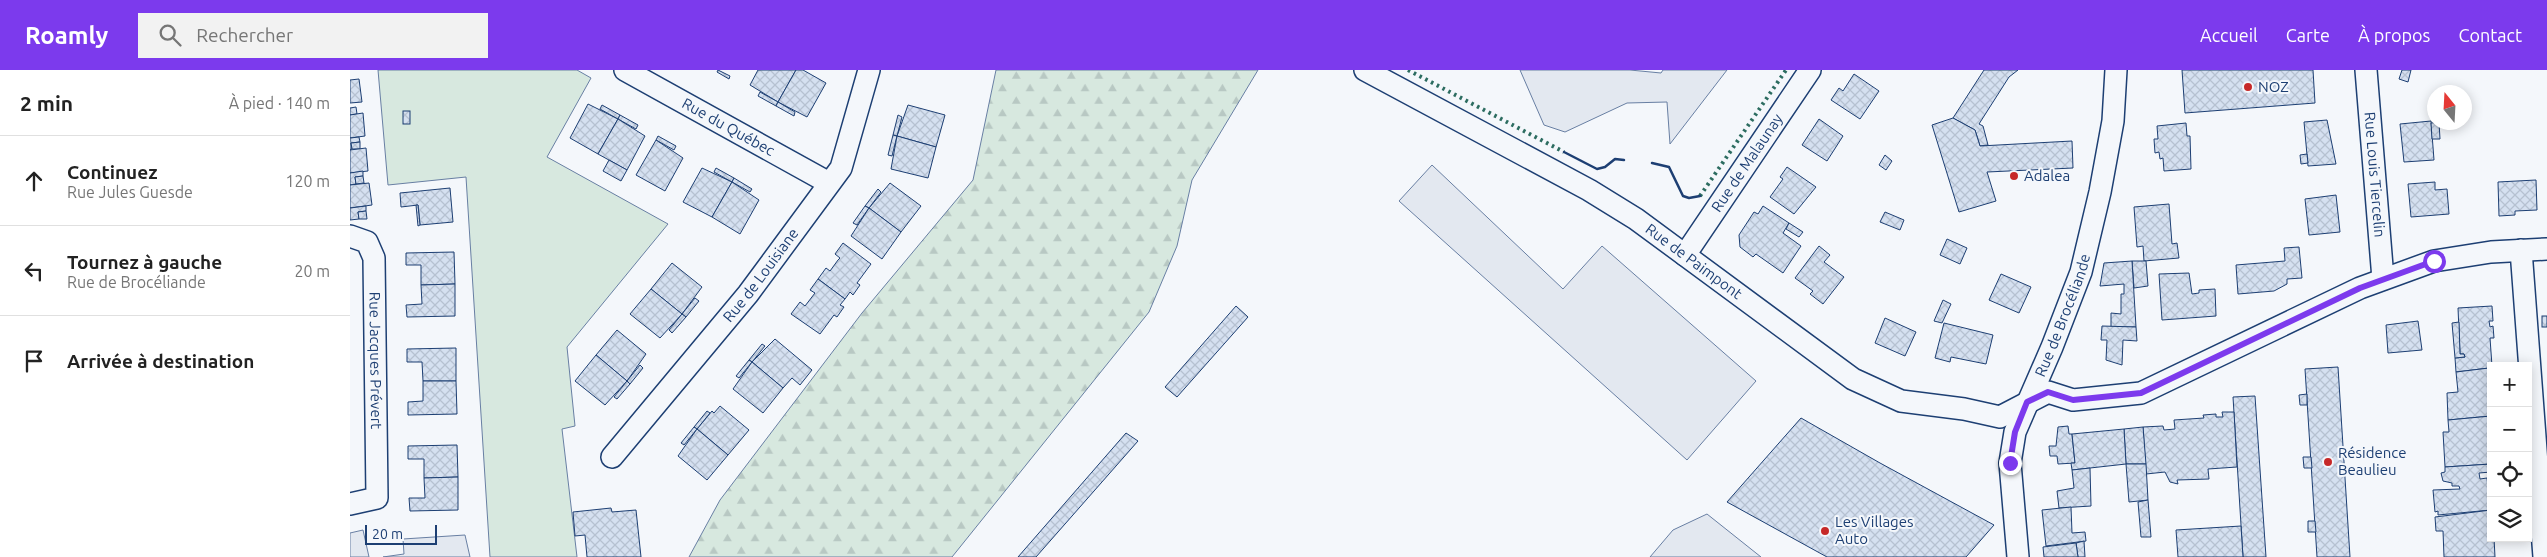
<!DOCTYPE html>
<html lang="fr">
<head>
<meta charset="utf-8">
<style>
	body { margin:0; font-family:Ubuntu,sans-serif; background:#f2f2f2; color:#222 }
	.controls { position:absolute; right:15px; bottom:15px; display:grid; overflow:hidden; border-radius:0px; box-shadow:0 2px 12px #0003 }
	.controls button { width:45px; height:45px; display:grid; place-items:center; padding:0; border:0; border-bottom:1px solid #e0e0e0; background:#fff; color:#222; font:25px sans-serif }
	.compass { position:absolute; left:2077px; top:15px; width:45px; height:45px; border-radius:50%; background:#fff; box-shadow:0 2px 12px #0003; rotate:342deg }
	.scale { position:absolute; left:15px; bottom:12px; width:72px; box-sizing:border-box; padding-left:5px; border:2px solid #1d3f73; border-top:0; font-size:14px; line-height:18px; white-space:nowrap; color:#1d3f73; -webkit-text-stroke:4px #f4f7fb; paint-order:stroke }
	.stop { position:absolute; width:15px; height:15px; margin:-11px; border:4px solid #7c3aed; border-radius:50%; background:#fff }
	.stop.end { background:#7c3aed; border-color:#fff; box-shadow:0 1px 5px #0008 }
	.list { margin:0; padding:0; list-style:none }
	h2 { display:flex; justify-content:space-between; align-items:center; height:65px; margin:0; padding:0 20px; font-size:21px }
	h2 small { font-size:16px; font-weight:400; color:#767676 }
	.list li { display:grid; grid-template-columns:32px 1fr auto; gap:15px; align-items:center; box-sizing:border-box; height:90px; padding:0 20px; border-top:1px solid #e0e0e0 }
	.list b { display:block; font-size:19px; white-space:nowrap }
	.list p { margin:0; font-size:16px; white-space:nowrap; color:#767676 }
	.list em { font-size:16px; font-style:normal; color:#767676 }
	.icon { flex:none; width:28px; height:28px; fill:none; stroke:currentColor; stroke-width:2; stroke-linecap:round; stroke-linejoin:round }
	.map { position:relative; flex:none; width:2197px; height:487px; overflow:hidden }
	header { display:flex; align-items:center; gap:30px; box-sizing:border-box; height:70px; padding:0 25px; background:#7c3aed; color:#fff }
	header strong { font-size:24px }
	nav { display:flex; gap:28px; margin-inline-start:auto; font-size:18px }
	.search { width:350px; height:45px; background:#f2f2f2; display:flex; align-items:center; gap:12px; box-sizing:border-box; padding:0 18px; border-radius:0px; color:#767676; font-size:19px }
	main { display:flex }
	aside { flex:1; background:#fff }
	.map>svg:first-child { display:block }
	.grass { fill:#d7e8df; stroke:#687fa3 }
	.forest { fill:url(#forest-firs); stroke:#687fa3 }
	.parking { fill:#e3e8f0; stroke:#687fa3 }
	.building { fill:url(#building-cross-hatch); stroke:#1d3f73 }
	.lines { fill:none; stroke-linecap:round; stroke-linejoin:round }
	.street-casing { stroke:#1d3f73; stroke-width:24 }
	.street { stroke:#f4f7fb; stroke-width:21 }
	.hedge { stroke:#2c6c60; stroke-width:4; stroke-dasharray:2.5 4; stroke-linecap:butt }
	.wall { stroke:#1d3f73; stroke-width:2.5 }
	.route { stroke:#7c3aed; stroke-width:6 }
	.poi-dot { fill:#c62828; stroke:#f4f7fb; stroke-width:2 }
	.labels { text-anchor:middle; stroke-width:4; stroke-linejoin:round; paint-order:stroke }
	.poi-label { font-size:15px; fill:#1d3f73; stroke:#f4f7fb; text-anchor:start }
	.street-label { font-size:15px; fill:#1d3f73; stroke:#f4f7fb }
</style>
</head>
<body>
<header>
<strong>Roamly</strong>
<div class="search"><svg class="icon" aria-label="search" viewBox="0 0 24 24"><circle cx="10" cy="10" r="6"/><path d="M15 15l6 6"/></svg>Rechercher</div>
<nav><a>Accueil</a><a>Carte</a><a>À propos</a><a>Contact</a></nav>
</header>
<main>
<aside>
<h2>2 min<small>À pied · 140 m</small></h2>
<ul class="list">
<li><svg class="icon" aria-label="ahead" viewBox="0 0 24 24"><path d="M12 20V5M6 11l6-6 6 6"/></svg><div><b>Continuez</b><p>Rue Jules Guesde</p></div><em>120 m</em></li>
<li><svg class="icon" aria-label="left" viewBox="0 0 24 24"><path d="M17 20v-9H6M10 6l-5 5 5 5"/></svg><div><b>Tournez à gauche</b><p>Rue de Brocéliande</p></div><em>20 m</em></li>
<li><svg class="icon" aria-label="arrive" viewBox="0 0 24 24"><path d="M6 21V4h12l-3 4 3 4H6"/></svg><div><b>Arrivée à destination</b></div></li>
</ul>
</aside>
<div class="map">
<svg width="2197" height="487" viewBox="0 0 2197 487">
	<defs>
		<pattern id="forest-firs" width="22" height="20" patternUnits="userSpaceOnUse" patternTransform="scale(1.25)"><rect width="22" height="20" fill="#d7e8df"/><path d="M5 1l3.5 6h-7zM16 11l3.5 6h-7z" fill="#b8c8c3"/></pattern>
		<pattern id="building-cross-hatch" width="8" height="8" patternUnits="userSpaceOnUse" patternTransform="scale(1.25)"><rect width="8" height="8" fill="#d5e0f0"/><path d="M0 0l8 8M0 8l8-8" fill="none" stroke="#b6c1d1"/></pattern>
	</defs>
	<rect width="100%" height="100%" fill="#f4f7fb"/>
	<polygon class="grass" points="28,0 227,0 241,8 197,87 318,154 217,277 225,356 212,359 227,487 140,487 116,107 38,115"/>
	<polygon class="forest" points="646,0 908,0 842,110 827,176 799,242 602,487 339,487 370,430 512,243 623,110"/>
	<g class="parking">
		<polygon points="1170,0 1280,0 1311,3 1313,0 1377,0 1320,74 1317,32 1277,33 1215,62 1194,55"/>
		<polygon points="1082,95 1213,219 1252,176 1406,311 1337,390 1049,131"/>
		<polygon points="1357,444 1411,487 1300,487 1323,460"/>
		<polygon points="13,460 19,487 0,487 0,463"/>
		<polygon points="115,465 120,487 33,487 54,484 53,469"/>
	</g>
	<g class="building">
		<polygon points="368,0 380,6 379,9 367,2"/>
		<polygon points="408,0 446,0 428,32 400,15"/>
		<polygon points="446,0 453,0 476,13 457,47 428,32"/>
		<polygon points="1634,0 1668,0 1659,7 1629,54 1633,56 1638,75 1630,76 1625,60 1603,48"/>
		<polygon points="1832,0 1963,0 1965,33 1835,43"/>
		<polygon points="2052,0 2061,0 2058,12 2049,9"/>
		<polygon points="1504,4 1529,21 1510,49 1481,30 1489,18 1493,21"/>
		<polygon points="9,9 12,32 0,33 0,10"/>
		<polygon points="410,22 428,32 426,36 408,26"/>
		<polygon points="428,32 445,42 444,46 426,36"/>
		<polygon points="238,34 268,49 248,84 220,68"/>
		<polygon points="252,35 270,45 268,49 250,39"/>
		<polygon points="558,35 595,45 586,77 547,66"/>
		<polygon points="6,37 7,44 0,45 0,38"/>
		<rect x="53" y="41" width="7" height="13"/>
		<polygon points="13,43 15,66 0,68 0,45"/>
		<polygon points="270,45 288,55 286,59 268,49"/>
		<polygon points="548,45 552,47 547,66 543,65"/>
		<polygon points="1603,48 1625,60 1630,76 1722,71 1723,98 1637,102 1646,131 1609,142 1582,55"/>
		<polygon points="268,49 295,66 277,100 248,84"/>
		<polygon points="1469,49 1493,66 1477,91 1452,75"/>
		<polygon points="1977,50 1986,94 1958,96 1954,52"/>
		<polygon points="2081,51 2084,90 2054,92 2050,54"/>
		<polygon points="2089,52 2090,69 2082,69 2081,53"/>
		<polygon points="1836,53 1837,66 1840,66 1841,99 1814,101 1813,88 1810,89 1809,82 1805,83 1804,69 1808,69 1807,56"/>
		<polygon points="543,65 547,66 542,86 538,85"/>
		<polygon points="308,66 326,76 324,80 306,70"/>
		<polygon points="547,66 586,77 578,108 541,99"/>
		<polygon points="9,67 10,72 1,73 2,79 0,80 0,68"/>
		<polygon points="306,70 333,88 315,121 286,105"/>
		<polygon points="10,72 10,79 2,79 1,73"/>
		<polygon points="16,78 18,101 0,103 0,80"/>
		<polygon points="1957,84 1958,93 1951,94 1950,85"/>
		<polygon points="1535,85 1542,91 1536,100 1529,95"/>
		<polygon points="259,90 277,100 271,111 253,101"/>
		<polygon points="1437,97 1466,117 1444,144 1420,127 1433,109 1430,107"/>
		<polygon points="352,98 382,112 362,147 333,132"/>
		<polygon points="366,98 384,108 382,112 364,102"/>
		<polygon points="13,101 13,106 5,107 6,114 0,115 0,103"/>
		<polygon points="13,106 14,113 6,114 5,107"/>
		<polygon points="384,108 402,119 400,122 382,112"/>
		<polygon points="2186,110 2187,140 2165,141 2165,145 2149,146 2148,112"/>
		<polygon points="382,112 409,130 390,164 362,147"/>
		<polygon points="2085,112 2085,120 2097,119 2099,144 2061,147 2058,114"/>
		<polygon points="19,113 22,135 0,138 0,115"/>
		<polygon points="540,113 571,136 551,162 519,138"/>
		<polygon points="100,118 103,152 70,155 68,135 51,137 50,123"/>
		<polygon points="528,119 531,122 519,138 515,136"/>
		<polygon points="1986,125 1990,162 1959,165 1955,129"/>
		<polygon points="1819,134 1822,174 1827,173 1829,188 1794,191 1793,176 1787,177 1784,137"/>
		<polygon points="66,135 68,135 70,155 68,156"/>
		<polygon points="16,136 16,141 8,142 9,149 0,150 0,138"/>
		<polygon points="515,136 519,138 507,155 503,153"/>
		<polygon points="1413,136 1439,153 1433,163 1451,176 1433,203 1406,184 1403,187 1390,177 1389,165 1404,142 1408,144"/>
		<polygon points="519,138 551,162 532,189 501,166"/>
		<polygon points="16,141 17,149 9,149 8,142"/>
		<polygon points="1535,142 1554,150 1550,160 1530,152"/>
		<polygon points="1439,153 1453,162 1449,167 1436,159"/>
		<polygon points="1597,169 1617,178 1610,194 1590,185"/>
		<polygon points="493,173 521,194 507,213 510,215 503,225 500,222 495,229 468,209 476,198 480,201 488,190 490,188 485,184"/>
		<polygon points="1469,176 1480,185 1474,192 1494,207 1473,234 1460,224 1463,221 1445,208"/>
		<polygon points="1949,177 1952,208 1937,209 1937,214 1924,221 1888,224 1886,195 1935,191 1934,178"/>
		<polygon points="104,182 105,214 71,215 71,195 56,195 56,183"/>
		<polygon points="1782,191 1796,191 1798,216 1784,218"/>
		<polygon points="1782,191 1786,257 1761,257 1761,243 1771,244 1771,224 1774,224 1774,214 1750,216 1754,193"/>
		<polygon points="322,193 352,217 332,244 301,219"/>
		<polygon points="1839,203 1842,224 1849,223 1849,220 1865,219 1866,246 1812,250 1809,204"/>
		<polygon points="1651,204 1681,217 1669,243 1639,230"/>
		<polygon points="468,209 495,229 490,235 494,237 487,247 484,245 470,264 441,244 450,232 455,236 465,223 460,220"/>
		<polygon points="105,214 105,246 57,247 56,235 72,234 71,215"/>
		<polygon points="301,219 332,244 310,268 280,244"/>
		<polygon points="345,228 349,231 336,247 332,244"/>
		<polygon points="1593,230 1601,234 1592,253 1584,251"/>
		<polygon points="886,236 898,247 827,327 815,317"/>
		<polygon points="2142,236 2143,251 2139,251 2140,257 2143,256 2144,268 2140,268 2142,296 2139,298 2106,302 2105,288 2115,287 2114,284 2110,284 2108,238"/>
		<polygon points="332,244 336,247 322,263 319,260"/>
		<rect x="2192" y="246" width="5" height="11"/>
		<polygon points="1535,248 1566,262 1555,286 1525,273"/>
		<polygon points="2068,251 2072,280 2038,283 2036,255"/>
		<polygon points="2109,252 2110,284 2114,284 2115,287 2105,288 2102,253"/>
		<polygon points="1594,253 1643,265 1636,294 1601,287 1600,292 1585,288"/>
		<polygon points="1752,256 1786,257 1787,271 1773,270 1772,295 1756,290 1757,270 1751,270"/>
		<polygon points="267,260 296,284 277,311 246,285"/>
		<polygon points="425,269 462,300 450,315 442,308 433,318 402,292"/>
		<polygon points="412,274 415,276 402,292 399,290"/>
		<polygon points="106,278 106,311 73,311 72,292 57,292 57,279"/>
		<polygon points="246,285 277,311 255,335 225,311"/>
		<polygon points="399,290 402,292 389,308 386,306"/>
		<polygon points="402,292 433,318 413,343 383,319"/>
		<polygon points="290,295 293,298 280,314 277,311"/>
		<polygon points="1988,297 2000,487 1967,487 1955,299"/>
		<polygon points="2139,298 2141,346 2098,350 2097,323 2108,322 2106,302"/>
		<polygon points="73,311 106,311 107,344 58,345 58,332 73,331"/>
		<polygon points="277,311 280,314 267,329 264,327"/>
		<polygon points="1957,324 1957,335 1950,335 1949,325"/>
		<polygon points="1905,326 1916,487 1893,487 1883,327"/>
		<polygon points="370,336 399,360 378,385 347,359 362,341 364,343"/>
		<polygon points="357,341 360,343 347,359 344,357"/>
		<polygon points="1872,342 1884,342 1887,397 1858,399 1859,409 1827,410 1828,414 1820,412 1815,402 1796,404 1793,357 1813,356 1814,360 1825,359 1824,350 1854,348 1853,345 1866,344 1866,347 1873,347"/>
		<polygon points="2141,346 2141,394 2095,397 2093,362 2099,362 2098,350"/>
		<polygon points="1451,348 1530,393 1644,455 1616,487 1477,487 1377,432"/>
		<polygon points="1718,356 1719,364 1722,364 1725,393 1708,394 1707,386 1700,386 1699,376 1706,376 1708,357"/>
		<polygon points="344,357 347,359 334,375 331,373"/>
		<polygon points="1793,357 1796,394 1776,394 1774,359"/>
		<polygon points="347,359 378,385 357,410 328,386"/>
		<polygon points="1774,359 1776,394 1722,400 1721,393 1725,393 1722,364"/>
		<polygon points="776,363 788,371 686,487 668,487"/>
		<polygon points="107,375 108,407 74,408 74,389 58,389 58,376"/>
		<polygon points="1953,387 1961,387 1962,398 1954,398"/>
		<polygon points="1776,394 1796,394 1798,430 1779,432"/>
		<polygon points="2141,394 2141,402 2129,403 2130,409 2137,408 2138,418 2141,418 2141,440 2088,445 2088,441 2085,442 2083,420 2110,419 2109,416 2102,416 2102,413 2093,411 2091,403 2095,402 2095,397"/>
		<polygon points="1740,398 1741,436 1709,438 1707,421 1724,418 1722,400"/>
		<polygon points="108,407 108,440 60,441 59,428 75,428 74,408"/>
		<polygon points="1798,430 1801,467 1791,467 1788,432"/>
		<polygon points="1721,437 1722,463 1735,462 1736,471 1696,476 1692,440"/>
		<polygon points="261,438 262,442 286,440 291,487 237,487 235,465 225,466 223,442"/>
		<polygon points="2141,440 2141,468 2144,468 2145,487 2094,487 2093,461 2086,461 2085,447"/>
		<polygon points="1958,451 1965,451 1966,462 1958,462"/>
		<polygon points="1891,456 1893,487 1828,487 1826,460"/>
		<polygon points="1734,471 1735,487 1728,487 1726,473"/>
		<polygon points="1726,473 1728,487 1694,487 1693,477"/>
	</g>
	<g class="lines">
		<g class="street-casing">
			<g id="street">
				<path id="s1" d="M275 0 479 113"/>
				<path id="s2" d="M1015 0 1239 120 1286 149 1503 309 1551 331 1614 339 1650 347 1698 322 1723 330 1791 323 2010 218 2084 191 2141 182 2197 179"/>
				<path id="s3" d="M2016 0 2033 209"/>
				<path id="s4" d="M0 166 17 172 24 188 27 428 0 434"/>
				<polyline points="2171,180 2194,487"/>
				<path id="s5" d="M1335 185 1460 0"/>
				<path id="s6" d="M262 387 398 224 491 98 519 0"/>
				<path id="s7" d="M1668 487 1660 393 1665 362 1702 277 1731 202 1750 122 1763 51 1766 0"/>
			</g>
		</g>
		<use href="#street" class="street"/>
		<g class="hedge">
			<polyline points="1058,0 1214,82"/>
			<polyline points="1350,126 1436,0"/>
		</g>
		<g class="wall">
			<polyline points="1214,82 1247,99 1255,97 1265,89 1274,90"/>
			<polyline points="1302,93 1319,97 1333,126 1339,128 1350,126"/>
		</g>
	</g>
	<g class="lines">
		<polyline class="route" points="1660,393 1665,362 1677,332 1698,322 1723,330 1791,323 2010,218 2084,191"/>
	</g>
	<g class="poi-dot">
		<circle cx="1898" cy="17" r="5"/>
		<circle cx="1664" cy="106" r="5"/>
		<circle cx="1978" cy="392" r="5"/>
		<circle cx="1475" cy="461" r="5"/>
	</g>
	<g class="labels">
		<g class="poi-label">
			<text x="1908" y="22">NOZ</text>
			<text x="1674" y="111">Adalea</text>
			<text x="1988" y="388">Résidence<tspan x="1988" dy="17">Beaulieu</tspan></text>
			<text x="1485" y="457">Les Villages<tspan x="1485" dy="17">Auto</tspan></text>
		</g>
		<g class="street-label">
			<text dy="5" stroke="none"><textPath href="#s1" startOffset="118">Rue du Québec</textPath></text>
			<text dy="5" stroke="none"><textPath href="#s5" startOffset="111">Rue de Malaunay</textPath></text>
			<text dy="5" stroke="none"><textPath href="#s3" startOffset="105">Rue Louis Tiercelin</textPath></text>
			<text dy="5" stroke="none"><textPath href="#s2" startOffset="381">Rue de Paimpont</textPath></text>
			<text dy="5" stroke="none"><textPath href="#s6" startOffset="235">Rue de Louisiane</textPath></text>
			<text dy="5" stroke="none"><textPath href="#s7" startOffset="252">Rue de Brocéliande</textPath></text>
			<text dy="5" stroke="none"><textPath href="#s4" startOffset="138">Rue Jacques Prévert</textPath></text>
		</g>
	</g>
</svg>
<div class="controls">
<button>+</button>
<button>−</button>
<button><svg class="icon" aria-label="locate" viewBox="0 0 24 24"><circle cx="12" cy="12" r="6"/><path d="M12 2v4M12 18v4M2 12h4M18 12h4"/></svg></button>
<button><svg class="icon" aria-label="layers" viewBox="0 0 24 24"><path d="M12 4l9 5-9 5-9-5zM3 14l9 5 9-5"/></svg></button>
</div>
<svg class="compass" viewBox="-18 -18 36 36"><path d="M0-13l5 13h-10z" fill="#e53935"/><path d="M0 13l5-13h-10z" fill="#767676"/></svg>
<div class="scale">20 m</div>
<div class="stop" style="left:2084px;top:191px"></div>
<div class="stop end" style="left:1660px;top:393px"></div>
</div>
</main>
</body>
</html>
